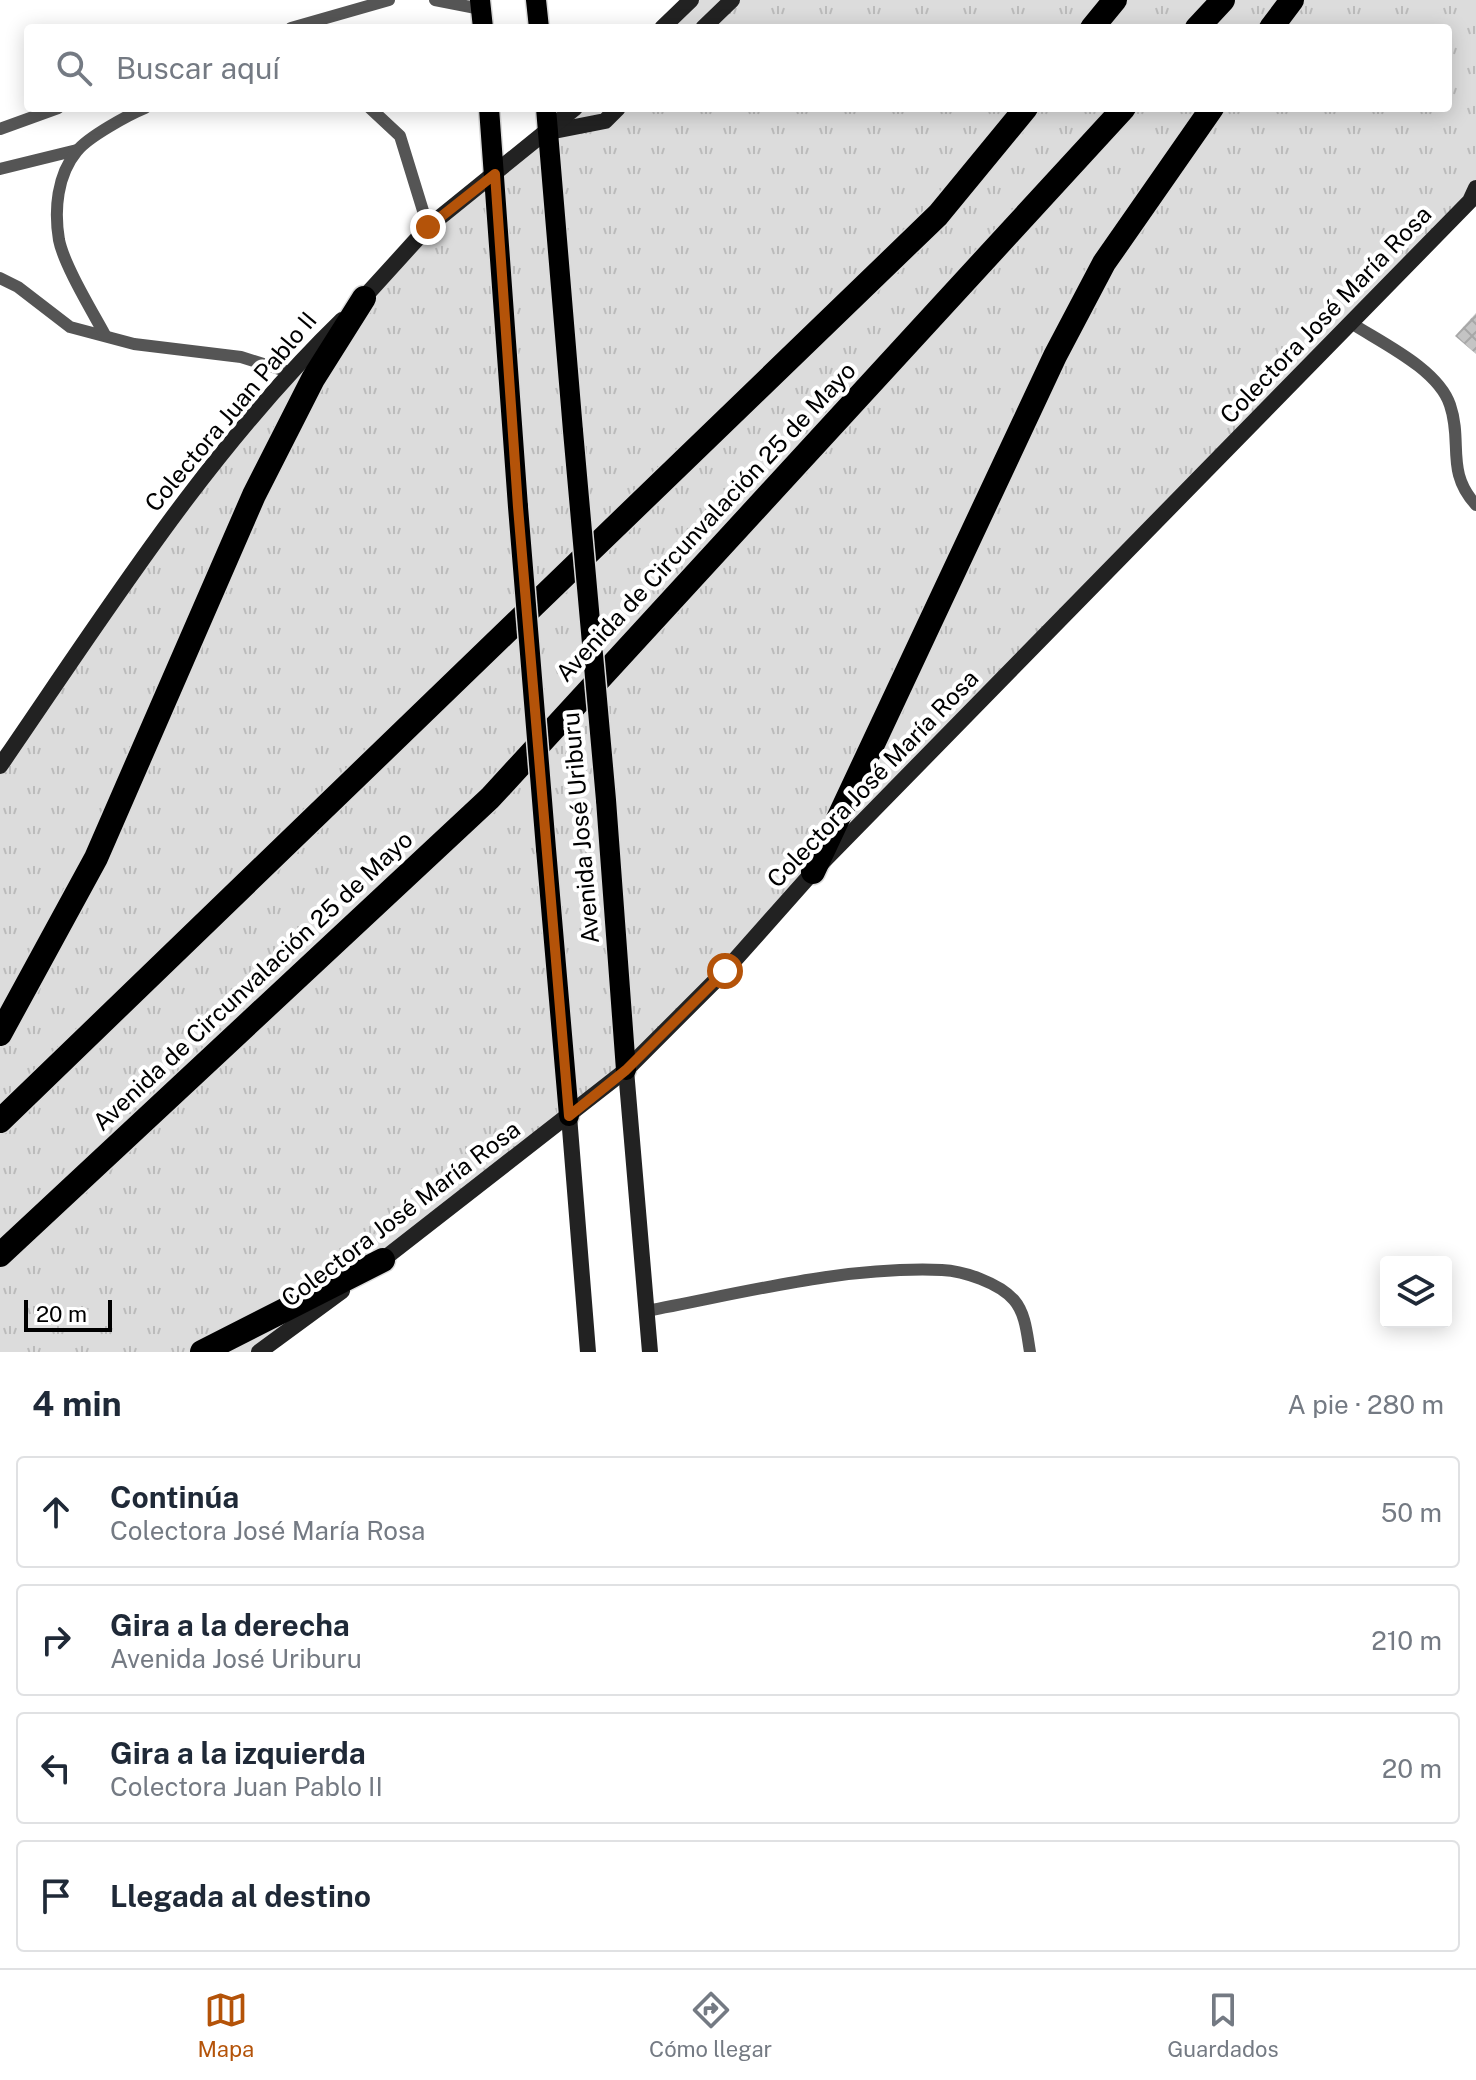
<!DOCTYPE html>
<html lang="es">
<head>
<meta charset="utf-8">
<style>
	body { margin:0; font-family:"Public Sans",sans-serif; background:#f6f6f7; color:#1f2937 }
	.controls { position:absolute; right:24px; bottom:24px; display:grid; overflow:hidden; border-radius:8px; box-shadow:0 4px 20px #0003 }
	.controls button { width:72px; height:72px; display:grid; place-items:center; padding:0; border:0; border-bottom:2px solid #e0e1e3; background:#fff; color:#1f2937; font:40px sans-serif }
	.scale { position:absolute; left:24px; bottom:20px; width:88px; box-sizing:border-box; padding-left:8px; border:4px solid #000; border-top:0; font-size:22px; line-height:28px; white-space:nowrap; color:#000; -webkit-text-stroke:6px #fff; paint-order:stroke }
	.stop { position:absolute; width:24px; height:24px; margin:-18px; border:6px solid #b45309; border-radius:50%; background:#fff }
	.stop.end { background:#b45309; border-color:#fff; box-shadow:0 2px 8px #0008 }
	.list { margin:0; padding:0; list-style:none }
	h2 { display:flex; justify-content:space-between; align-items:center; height:104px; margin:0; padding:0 32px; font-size:34px }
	h2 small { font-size:26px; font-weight:400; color:#747a83 }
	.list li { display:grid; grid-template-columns:52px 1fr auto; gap:24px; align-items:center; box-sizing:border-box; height:112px; margin:0 16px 16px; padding:0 16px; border:2px solid #e0e1e3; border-radius:8px }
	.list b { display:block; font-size:30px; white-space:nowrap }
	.list p { margin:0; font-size:26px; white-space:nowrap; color:#747a83 }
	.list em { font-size:26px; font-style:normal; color:#747a83 }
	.icon { flex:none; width:44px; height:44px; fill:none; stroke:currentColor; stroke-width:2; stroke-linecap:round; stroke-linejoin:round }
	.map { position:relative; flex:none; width:1476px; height:1352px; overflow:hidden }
	.search { position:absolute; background:#fff; box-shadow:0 4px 20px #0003; left:24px; right:24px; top:24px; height:88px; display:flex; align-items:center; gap:20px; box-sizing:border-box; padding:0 28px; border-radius:8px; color:#747a83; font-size:30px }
	.sheet { height:616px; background:#fff }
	nav { display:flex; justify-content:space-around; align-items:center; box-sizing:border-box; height:112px; border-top:2px solid #e0e1e3; background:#fff; font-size:22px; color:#747a83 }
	nav a { display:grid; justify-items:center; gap:4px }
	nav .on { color:#b45309 }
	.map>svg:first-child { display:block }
	.grass { fill:url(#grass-tufts) }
	.building { fill:url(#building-cross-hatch) }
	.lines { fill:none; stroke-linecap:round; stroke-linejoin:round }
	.primary-casing { stroke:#dbdbdb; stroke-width:23 }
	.highway-casing { stroke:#dbdbdb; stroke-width:27 }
	.lane { stroke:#555; stroke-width:12 }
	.secondary { stroke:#222; stroke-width:16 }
	.primary { stroke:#000; stroke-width:20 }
	.highway { stroke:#000; stroke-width:24 }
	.primary-bridge-casing { stroke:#dbdbdb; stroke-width:23; stroke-linecap:butt }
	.primary-bridge { stroke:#000; stroke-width:20 }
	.route { stroke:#b45309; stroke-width:10 }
	.labels { text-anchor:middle; stroke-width:8; stroke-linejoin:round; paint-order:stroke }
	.street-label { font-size:24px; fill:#000; stroke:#fff }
</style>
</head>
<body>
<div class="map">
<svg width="1476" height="1352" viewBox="0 0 1476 1352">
	<defs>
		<pattern id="grass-tufts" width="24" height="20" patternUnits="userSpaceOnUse" patternTransform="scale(2)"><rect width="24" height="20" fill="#dcdcdc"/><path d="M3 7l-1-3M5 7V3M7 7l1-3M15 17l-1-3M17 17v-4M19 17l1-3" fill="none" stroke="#bbb"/></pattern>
		<pattern id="building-cross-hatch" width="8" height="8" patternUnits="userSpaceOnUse" patternTransform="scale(2)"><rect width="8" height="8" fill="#c4c4c4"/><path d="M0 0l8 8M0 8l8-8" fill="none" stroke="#a7a7a7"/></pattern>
	</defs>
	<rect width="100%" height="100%" fill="#fff"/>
	<polygon class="grass" points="691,0 1476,0 1476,188 626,1070 259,1352 0,1352 0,766 174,512 428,227 575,108 1448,108 1448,28 662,28"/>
	<polygon class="building" points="1476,313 1476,354 1455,336"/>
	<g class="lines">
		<g class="primary-casing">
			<g id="primary">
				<polyline points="480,0 483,28"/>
				<polyline points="536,0 539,28"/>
				<polyline points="489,108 518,507"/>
				<polyline points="546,108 573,431"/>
				<polyline points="606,800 626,1070"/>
				<polyline points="546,849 569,1116"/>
			</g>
		</g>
		<g class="highway-casing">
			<g id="highway">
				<polyline points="1092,28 1115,0"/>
				<polyline points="1197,28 1223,0"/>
				<polyline points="1271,28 1292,0"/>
				<polyline points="813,872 1055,356 1104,263 1212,108"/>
				<polyline points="0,1034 96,858 254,495 313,379 364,298"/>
				<polyline points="0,1121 938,215 1026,108"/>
				<polyline points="0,1255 490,798 1124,108"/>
				<polyline points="202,1352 383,1260"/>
			</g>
		</g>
		<g class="lane">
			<polyline points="435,0 481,9"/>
			<polyline points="291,28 389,0"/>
			<polyline points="370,108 400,136 428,227"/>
			<polyline points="0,129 58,108"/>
			<polyline points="0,169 77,150"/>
			<polyline points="0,278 18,287 70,327 134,344 241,357 292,373"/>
			<path d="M1351 323C1382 343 1438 369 1450 405 1463 443 1445 471 1476 505"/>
			<path d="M105 335C92 311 64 265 59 240 54 210 57 175 77 151 88 137 128 115 145 108"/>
			<path d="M646 1311C743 1293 843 1266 942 1270 964 1271 999 1283 1014 1300 1026 1314 1027 1335 1030 1352"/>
		</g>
		<g class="secondary">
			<polyline points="662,28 691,0"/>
			<polyline points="703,28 732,0"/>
			<polyline points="549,132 605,121 618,108"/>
			<polyline points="358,304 428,227 575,108"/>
			<path d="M0 766C106 612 207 451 342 320"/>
			<polyline points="626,1070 650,1352"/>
			<polyline points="569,1116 588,1352"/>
			<polyline points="376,1265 626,1070 725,971 813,872 1470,201 1476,188"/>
			<polyline points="259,1352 342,1291"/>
		</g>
		<use href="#primary" class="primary"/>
		<use href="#highway" class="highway"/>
		<g class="primary-bridge-casing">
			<g id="primary-bridge">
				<polyline points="573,431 606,800"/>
				<polyline points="518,507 546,849"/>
			</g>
		</g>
		<use href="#primary-bridge" class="primary-bridge"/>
	</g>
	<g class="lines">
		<polyline class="route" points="428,227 495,174 518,507 569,1116 626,1070 725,971"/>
	</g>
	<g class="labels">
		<g class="street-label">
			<text transform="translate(1326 315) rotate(-46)" y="8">Colectora José María Rosa</text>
			<text transform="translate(231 412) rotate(-50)" y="8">Colectora Juan Pablo II</text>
			<text transform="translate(706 522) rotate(-47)" y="8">Avenida de Circunvalación 25 de Mayo</text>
			<text transform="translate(873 779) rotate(-46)" y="8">Colectora José María Rosa</text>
			<text transform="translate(581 828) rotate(-95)" y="8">Avenida José Uriburu</text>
			<text transform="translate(253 981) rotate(-43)" y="8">Avenida de Circunvalación 25 de Mayo</text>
			<text transform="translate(401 1214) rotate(-37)" y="8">Colectora José María Rosa</text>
		</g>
	</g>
</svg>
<div class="controls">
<button><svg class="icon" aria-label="layers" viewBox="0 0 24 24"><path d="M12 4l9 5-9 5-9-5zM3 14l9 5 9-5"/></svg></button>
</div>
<div class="scale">20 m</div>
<div class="stop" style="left:725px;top:971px"></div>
<div class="stop end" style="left:428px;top:227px"></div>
<div class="search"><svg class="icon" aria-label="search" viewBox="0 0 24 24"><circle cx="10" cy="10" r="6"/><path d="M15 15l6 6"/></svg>Buscar aquí</div>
</div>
<section class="sheet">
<h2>4 min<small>A pie · 280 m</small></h2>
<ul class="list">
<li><svg class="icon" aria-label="ahead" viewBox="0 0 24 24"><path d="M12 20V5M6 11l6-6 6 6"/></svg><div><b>Continúa</b><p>Colectora José María Rosa</p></div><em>50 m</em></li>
<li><svg class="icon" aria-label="right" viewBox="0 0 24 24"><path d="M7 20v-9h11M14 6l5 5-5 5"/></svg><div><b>Gira a la derecha</b><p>Avenida José Uriburu</p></div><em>210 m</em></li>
<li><svg class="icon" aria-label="left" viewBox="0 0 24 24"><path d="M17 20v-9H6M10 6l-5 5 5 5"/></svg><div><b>Gira a la izquierda</b><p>Colectora Juan Pablo II</p></div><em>20 m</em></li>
<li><svg class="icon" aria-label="arrive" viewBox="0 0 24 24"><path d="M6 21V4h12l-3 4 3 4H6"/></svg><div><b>Llegada al destino</b></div></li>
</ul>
</section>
<nav>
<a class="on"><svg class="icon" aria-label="map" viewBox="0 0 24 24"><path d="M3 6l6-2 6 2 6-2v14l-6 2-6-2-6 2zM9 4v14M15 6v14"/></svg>Mapa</a>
<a><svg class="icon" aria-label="directions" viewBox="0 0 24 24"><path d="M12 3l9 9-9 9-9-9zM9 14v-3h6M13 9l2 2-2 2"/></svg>Cómo llegar</a>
<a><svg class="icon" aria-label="saved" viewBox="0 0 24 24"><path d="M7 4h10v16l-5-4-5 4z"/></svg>Guardados</a>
</nav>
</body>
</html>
